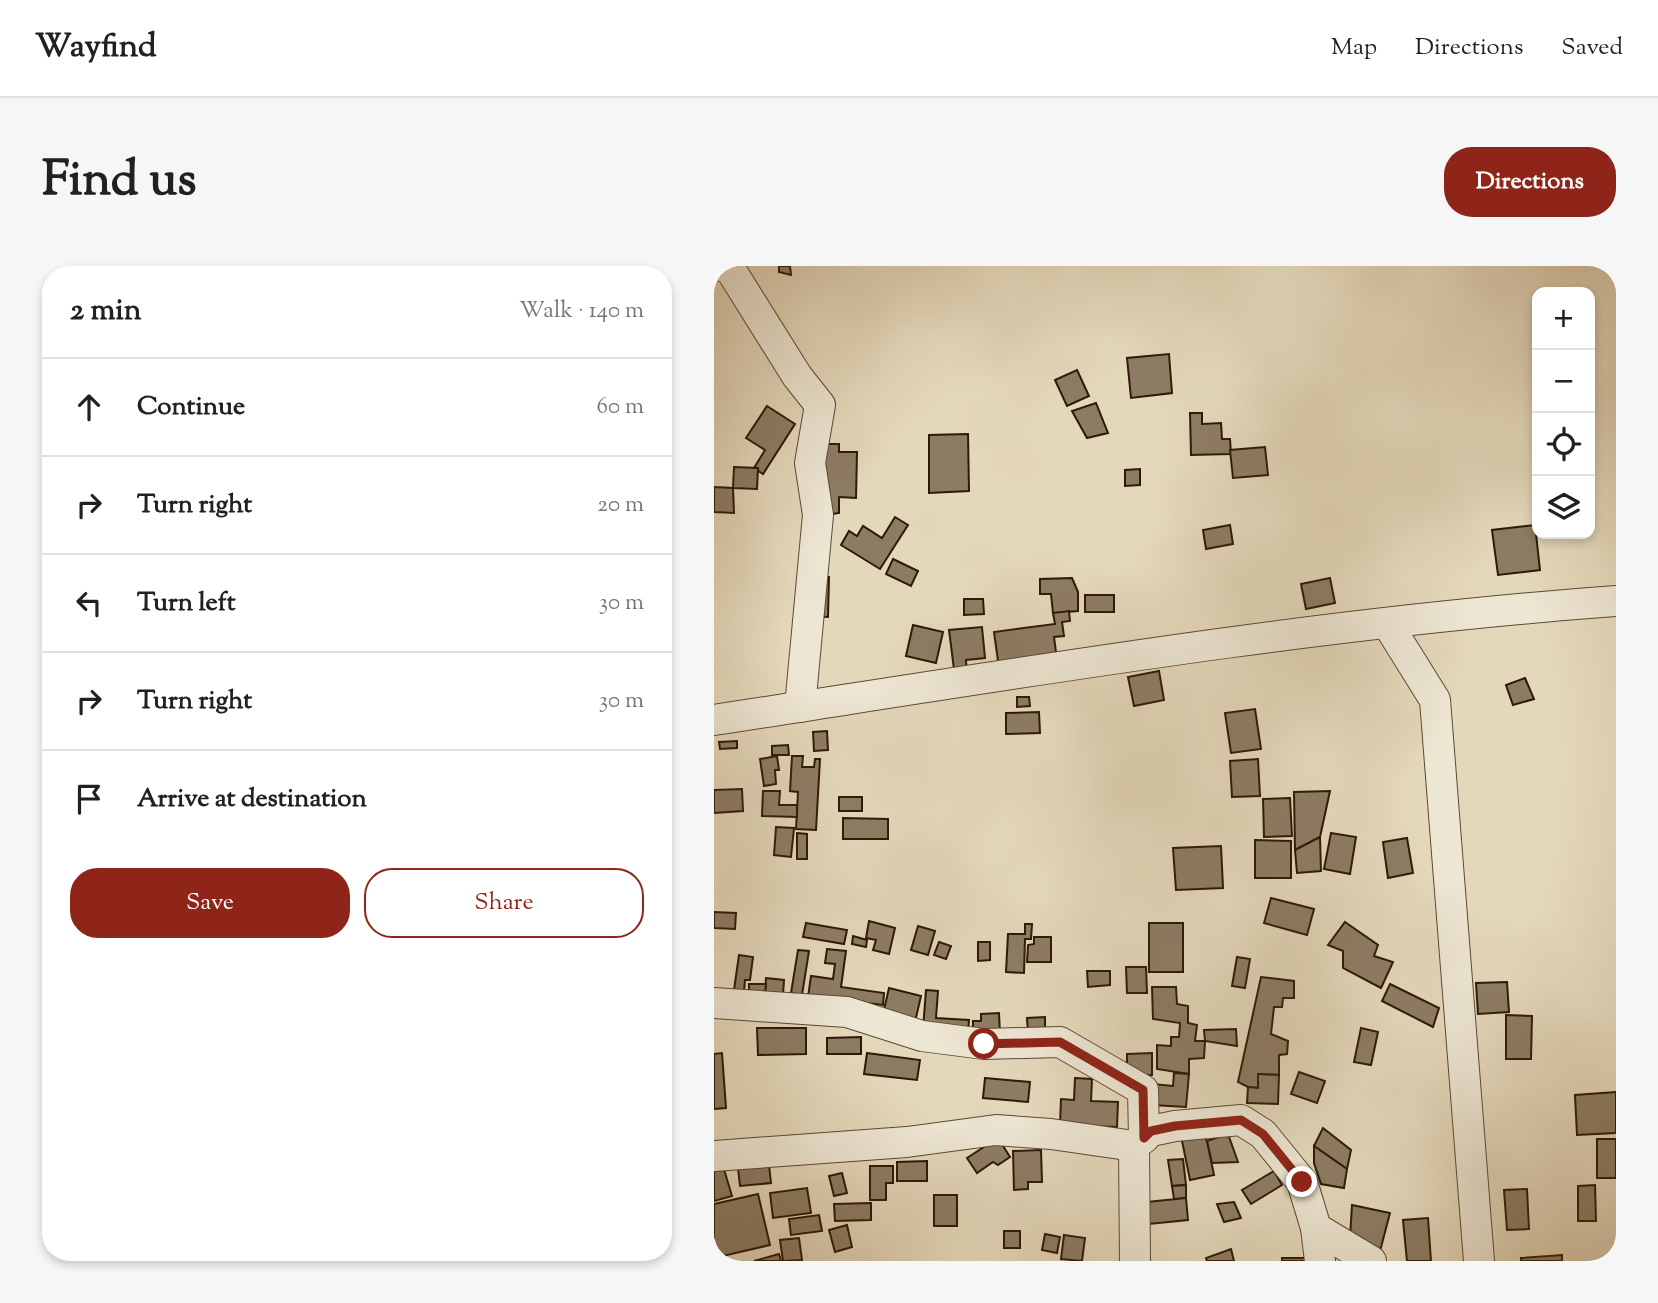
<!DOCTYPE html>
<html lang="en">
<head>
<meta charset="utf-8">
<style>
	body { margin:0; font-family:"Sorts Mill Goudy",serif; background:#f6f6f6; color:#202124 }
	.controls { position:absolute; right:21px; top:21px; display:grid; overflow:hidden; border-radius:14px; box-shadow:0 4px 10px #0003 }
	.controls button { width:63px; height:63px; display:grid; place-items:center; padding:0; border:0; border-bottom:2px solid #e0e0e0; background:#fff; color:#202124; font:35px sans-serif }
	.stop { position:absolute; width:21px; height:21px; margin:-16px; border:5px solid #8f2418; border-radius:50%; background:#fff }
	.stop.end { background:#8f2418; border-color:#fff; box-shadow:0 2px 7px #0008 }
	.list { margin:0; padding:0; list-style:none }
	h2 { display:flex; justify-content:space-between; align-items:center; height:91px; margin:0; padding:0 28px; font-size:30px }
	h2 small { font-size:23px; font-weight:400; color:#757577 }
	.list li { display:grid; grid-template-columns:46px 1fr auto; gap:21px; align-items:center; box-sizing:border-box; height:98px; padding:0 28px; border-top:2px solid #e0e0e0 }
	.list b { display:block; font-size:26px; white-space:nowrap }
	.list em { font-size:23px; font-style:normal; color:#757577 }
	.actions { display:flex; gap:14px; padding:21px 28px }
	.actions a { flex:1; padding:16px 0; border:2px solid #8f2418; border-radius:28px; text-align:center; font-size:24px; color:#8f2418 }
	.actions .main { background:#8f2418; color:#fff }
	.icon { flex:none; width:38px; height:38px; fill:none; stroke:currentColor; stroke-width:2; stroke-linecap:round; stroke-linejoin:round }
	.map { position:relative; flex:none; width:902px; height:995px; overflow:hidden; border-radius:28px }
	header { display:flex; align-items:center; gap:42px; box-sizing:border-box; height:98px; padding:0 35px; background:#fff; border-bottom:2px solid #e0e0e0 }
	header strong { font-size:33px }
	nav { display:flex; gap:38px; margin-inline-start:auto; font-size:24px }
	.intro { display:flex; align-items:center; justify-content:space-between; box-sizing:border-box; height:168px; padding:0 42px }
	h1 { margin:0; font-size:49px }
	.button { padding:18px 32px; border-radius:28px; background:#8f2418; color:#fff; font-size:24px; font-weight:700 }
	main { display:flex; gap:42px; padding:0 42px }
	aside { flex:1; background:#fff; border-radius:28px; box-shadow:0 4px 10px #0003 }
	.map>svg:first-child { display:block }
	.building { fill:#8d7c64; stroke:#2e1906; stroke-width:2 }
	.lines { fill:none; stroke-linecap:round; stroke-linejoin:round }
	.minor-casing { stroke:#5c4933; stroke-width:32 }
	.minor { stroke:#ede6d3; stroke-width:30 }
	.route { stroke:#8f2418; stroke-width:9 }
</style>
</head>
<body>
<header>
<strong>Wayfind</strong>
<nav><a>Map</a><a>Directions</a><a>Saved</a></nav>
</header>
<div class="intro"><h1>Find us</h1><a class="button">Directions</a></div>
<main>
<aside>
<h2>2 min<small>Walk · 140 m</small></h2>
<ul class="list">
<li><svg class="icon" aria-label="ahead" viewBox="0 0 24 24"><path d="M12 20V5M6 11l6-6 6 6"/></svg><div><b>Continue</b></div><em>60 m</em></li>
<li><svg class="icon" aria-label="right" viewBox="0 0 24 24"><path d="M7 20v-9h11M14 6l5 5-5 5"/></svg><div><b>Turn right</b></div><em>20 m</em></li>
<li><svg class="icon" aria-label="left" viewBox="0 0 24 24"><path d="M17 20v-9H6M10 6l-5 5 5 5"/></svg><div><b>Turn left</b></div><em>30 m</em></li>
<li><svg class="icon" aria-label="right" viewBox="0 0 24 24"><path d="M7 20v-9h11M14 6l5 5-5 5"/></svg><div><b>Turn right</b></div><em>30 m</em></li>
<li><svg class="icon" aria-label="arrive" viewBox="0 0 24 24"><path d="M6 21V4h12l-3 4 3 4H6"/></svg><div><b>Arrive at destination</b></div></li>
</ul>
<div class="actions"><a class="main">Save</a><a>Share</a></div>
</aside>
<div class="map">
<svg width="902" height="995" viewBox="0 0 902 995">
	<rect width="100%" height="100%" fill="#e4d8bb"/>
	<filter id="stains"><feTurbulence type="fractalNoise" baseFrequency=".00286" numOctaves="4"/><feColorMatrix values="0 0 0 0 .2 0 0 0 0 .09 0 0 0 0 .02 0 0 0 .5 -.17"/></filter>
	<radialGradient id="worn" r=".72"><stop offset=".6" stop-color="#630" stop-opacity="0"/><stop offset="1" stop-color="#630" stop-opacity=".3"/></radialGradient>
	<g class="building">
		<polygon points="65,0 76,0 77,9 65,6"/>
		<polygon points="455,88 458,127 417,132 413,92"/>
		<polygon points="363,104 375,130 353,140 341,114"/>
		<polygon points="382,137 394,167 373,172 358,145"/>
		<polygon points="53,140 81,158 49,208 40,202 51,184 32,172"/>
		<polygon points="476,147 488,147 488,158 507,157 508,173 516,173 517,188 477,189"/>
		<polygon points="254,168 255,225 215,227 215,169"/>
		<polygon points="107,178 125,178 125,186 143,186 142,232 125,231 125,247 118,248"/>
		<polygon points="551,181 554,209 519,212 516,184"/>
		<polygon points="20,201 44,202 43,223 19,222"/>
		<polygon points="426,203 426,219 411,220 411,204"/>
		<polygon points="0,221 19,222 20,247 0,246"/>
		<polygon points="181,251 194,259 166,303 127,279 135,265 143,270 149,260 168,272"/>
		<polygon points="516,259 519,278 492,283 489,264"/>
		<polygon points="821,259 826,304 784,309 778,264"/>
		<polygon points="179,293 204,305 197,320 172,308"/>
		<polygon points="99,310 115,311 114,351 98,350"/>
		<polygon points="358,312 364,326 364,345 339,347 337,328 326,328 326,313"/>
		<polygon points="616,312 621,337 592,343 587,318"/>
		<rect x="371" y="329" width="29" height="17"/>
		<polygon points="250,333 269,333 270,348 250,349"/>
		<polygon points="355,345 356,355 348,356 350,370 340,371 343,394 285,402 280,366 341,358 339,347"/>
		<polygon points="199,359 229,366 222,397 192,390"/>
		<polygon points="268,361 271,392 252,394 253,409 241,411 235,364"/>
		<polygon points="445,405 450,434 420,440 414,411"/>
		<polygon points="811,412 820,433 799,439 792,419"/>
		<polygon points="303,431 315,431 316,440 303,441"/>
		<polygon points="541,443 547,483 517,487 511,447"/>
		<polygon points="325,446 326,467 292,468 292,447"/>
		<polygon points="113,465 114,484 100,485 99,466"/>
		<polygon points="23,475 23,482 6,483 5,476"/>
		<polygon points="74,479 75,489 58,489 58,480"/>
		<polygon points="63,490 65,504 61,504 62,518 50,520 46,493"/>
		<polygon points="78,490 89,490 88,501 100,501 101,493 106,493 102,564 82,563 84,526 76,525"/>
		<polygon points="544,493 546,530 518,531 516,495"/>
		<polygon points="28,523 29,545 0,547 0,524"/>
		<polygon points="49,525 66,525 65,539 83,539 83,551 48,550"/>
		<polygon points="616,525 606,571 581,584 580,526"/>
		<rect x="125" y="531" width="23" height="14"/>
		<polygon points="576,532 578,570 550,571 549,533"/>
		<polygon points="129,552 174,553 174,573 129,573"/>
		<polygon points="62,561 80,562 77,591 60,589"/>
		<polygon points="83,567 93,568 93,593 83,593"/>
		<polygon points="617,567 642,571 636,608 610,603"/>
		<polygon points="606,571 607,605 583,607 581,584"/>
		<polygon points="693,572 699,607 674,612 669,576"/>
		<polygon points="541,574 577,575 577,612 541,612"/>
		<polygon points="507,580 509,622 462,624 459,582"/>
		<polygon points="557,632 600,643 593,669 550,657"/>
		<polygon points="0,646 22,647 21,663 0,662"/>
		<polygon points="155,655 181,662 175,688 159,684 162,674 152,672"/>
		<polygon points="631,656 664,679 660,690 679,696 667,722 629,702 629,685 614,679"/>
		<polygon points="92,657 133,664 130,678 89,671"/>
		<rect x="435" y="657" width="34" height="49"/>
		<polygon points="311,658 318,658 317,673 311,673 310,707 292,706 294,668 311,668"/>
		<polygon points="204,660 221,665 214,689 197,684"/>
		<polygon points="139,670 153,674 152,681 138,678"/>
		<polygon points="320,671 337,671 337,696 313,696 314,679 320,678"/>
		<polygon points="225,676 237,680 232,693 220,689"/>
		<polygon points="264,676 276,676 276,694 264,695"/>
		<polygon points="113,683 132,685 127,721 170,727 169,739 127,734 93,738 97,710 119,713 121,698 111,697"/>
		<polygon points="84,684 95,685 88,729 77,727"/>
		<polygon points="25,689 39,691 36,714 31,714 30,726 20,724"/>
		<polygon points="523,691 536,693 531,722 518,720"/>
		<polygon points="412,701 432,701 433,727 413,727"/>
		<polygon points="373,705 396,705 396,719 374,721"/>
		<polygon points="547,711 580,715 580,732 569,732 568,741 560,741 557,768 574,775 573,788 565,789 565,809 544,808 544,822 534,821 524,816"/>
		<polygon points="52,712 70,714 69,729 51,727"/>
		<polygon points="793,716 795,746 764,748 762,717"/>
		<polygon points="35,718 52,718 51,727 35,727"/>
		<polygon points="676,718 725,742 719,761 668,735"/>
		<polygon points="438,721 462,721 463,738 474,740 474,757 483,759 481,775 491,775 490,792 475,793 475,808 443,803 443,779 457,780 457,771 465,771 466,757 439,753"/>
		<polygon points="175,722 207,730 201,756 169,748"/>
		<polygon points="212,724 224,725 222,752 255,754 254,766 209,763"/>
		<polygon points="285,747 286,768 259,769 259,755 267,755 267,748"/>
		<polygon points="792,749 818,750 817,793 792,793"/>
		<polygon points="331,751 331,766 314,767 313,752"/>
		<polygon points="43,762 92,762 92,788 44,789"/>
		<polygon points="647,762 664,766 657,799 640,796"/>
		<polygon points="522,763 523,780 491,775 490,764"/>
		<polygon points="147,771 147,788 113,788 113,772"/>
		<polygon points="8,787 12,842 0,843 0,788"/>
		<polygon points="153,787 206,794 203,814 150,808"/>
		<polygon points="438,787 438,809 413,810 413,788"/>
		<polygon points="585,806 611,815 603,837 577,828"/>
		<polygon points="460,807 475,808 472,841 438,839 440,818 459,820"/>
		<polygon points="544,808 565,809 564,838 533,837 534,821 544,822"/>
		<polygon points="271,812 316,816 314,836 269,832"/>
		<polygon points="361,812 378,813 377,835 404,836 403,861 346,859 347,833 360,834"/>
		<polygon points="902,826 902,867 863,869 861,829"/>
		<polygon points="609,862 637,884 633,903 600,880"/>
		<polygon points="486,866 493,875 500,909 476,914 467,870"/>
		<polygon points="514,868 524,896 498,897 493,875"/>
		<polygon points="284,872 296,891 284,899 279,896 263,907 253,892"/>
		<rect x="883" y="873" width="19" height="39"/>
		<polygon points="600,880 633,903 630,922 607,918 600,897"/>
		<polygon points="327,884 328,916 314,916 314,923 300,924 299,885"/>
		<polygon points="469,893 472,919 458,920 454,894"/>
		<polygon points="213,895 213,915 183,915 183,896"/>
		<polygon points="55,899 57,917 26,920 24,902"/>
		<polygon points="9,900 18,930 0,935 0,902"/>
		<polygon points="156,900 179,900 179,917 172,917 172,934 156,934"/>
		<polygon points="560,905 568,919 537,938 528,924"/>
		<polygon points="128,907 133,927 120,930 115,910"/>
		<polygon points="472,919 472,932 460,933 458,920"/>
		<polygon points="881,919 882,955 864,955 864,920"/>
		<polygon points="93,922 97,947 59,952 56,927"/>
		<polygon points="813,923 815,963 793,964 790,924"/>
		<polygon points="44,928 56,979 0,992 0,938"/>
		<rect x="220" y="929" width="23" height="31"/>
		<polygon points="472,932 474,954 425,959 423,937"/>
		<polygon points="520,936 527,952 510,956 503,938"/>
		<polygon points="157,937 157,954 121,955 120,938"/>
		<polygon points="638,939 676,947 665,989 636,972"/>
		<polygon points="105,949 108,965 77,969 75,953"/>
		<polygon points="714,952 717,995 693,995 689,954"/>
		<polygon points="133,959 138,981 121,986 115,964"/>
		<rect x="290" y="965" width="16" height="17"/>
		<polygon points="331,968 346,971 343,987 328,984"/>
		<polygon points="350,969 371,972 368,995 347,993"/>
		<polygon points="85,972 88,994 69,995 66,974"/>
		<polygon points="517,983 520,995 493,995 492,992"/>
		<polygon points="65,988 67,995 40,995"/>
		<polygon points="848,989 848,995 807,995 807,992"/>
		<polygon points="568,992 592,992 593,995 568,995"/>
	</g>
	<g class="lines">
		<g class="minor-casing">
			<g id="minor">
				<polyline points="10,0 18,6 83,110 106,139 96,197 104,249 86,441"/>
				<polyline points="673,357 721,434 765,995"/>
				<path d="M0 454C300 408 599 357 902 335"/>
				<polyline points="0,737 133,746 208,770 270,778 346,776 429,824 430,872"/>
				<polyline points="420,880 421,995"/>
				<polyline points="0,890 193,876 282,864 337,868 420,880 437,865 461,860 527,854 549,868 588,916 602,962 606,995"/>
				<polyline points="602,962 657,995"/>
			</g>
		</g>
		<use href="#minor" class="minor"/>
	</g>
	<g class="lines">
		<polyline class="route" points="270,778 346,776 429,824 430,872 437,865 461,860 527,854 549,868 588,916"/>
	</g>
	<rect width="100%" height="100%" filter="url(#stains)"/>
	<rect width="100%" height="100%" fill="url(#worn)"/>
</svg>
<div class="controls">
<button>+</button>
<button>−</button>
<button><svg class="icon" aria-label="locate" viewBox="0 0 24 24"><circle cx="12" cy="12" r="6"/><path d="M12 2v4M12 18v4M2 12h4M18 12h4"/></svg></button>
<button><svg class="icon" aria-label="layers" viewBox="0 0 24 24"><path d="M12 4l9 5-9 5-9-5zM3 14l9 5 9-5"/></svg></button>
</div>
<div class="stop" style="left:270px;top:778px"></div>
<div class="stop end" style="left:588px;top:916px"></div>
</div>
</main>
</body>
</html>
